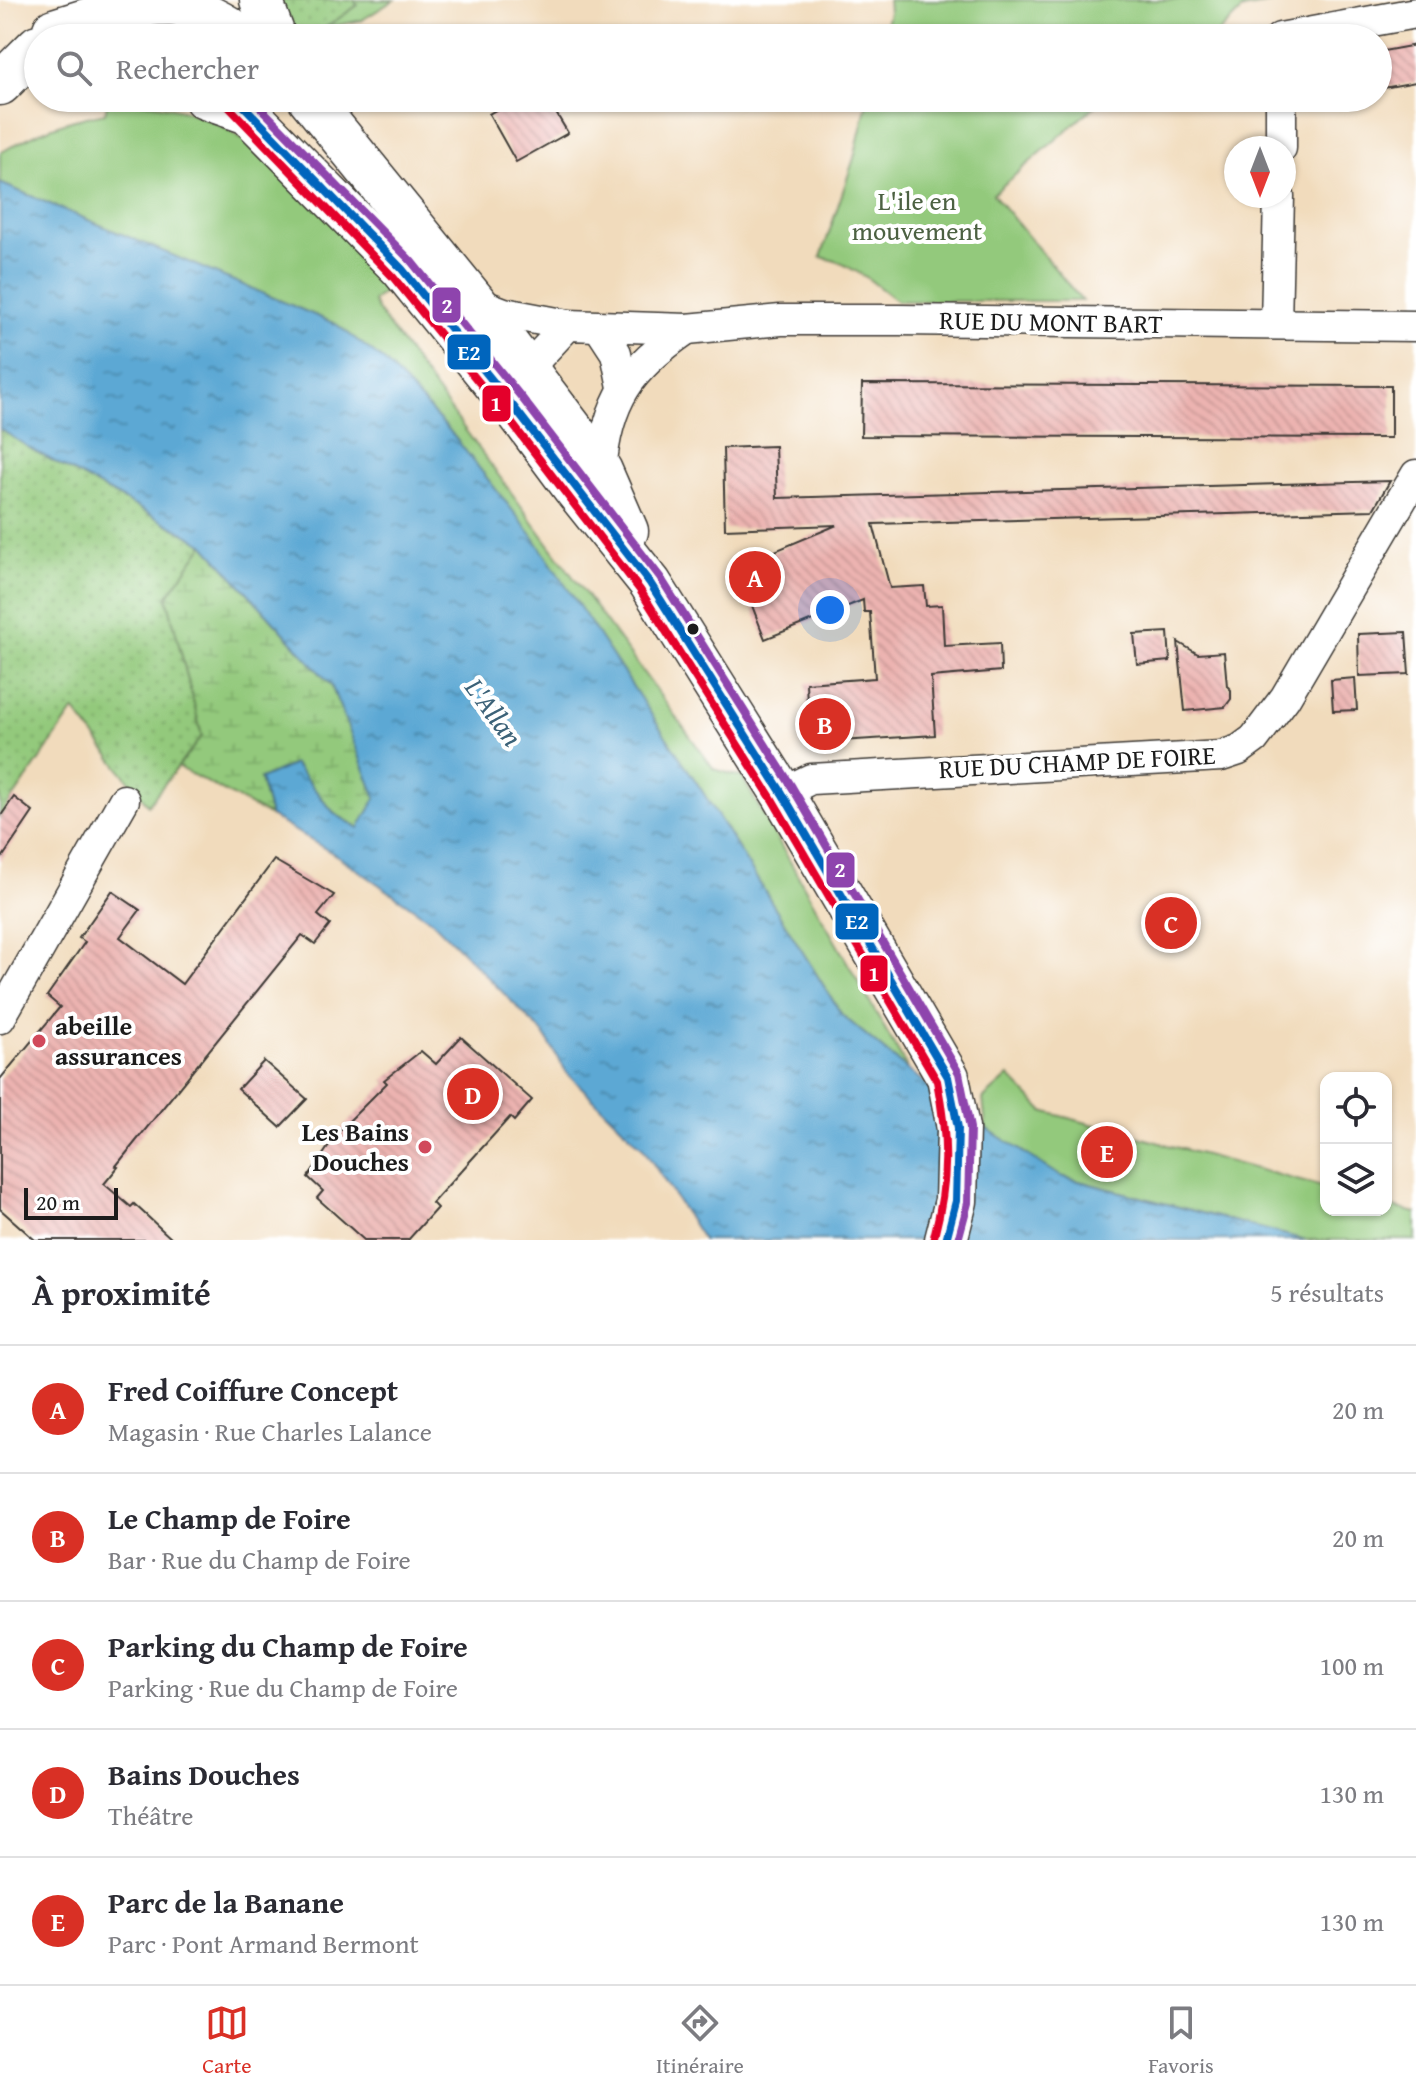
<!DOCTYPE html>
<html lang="fr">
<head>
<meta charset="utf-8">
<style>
	body { margin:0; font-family:"Gentium Book Plus",serif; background:#f7f7f7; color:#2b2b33 }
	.controls { position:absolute; right:24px; bottom:24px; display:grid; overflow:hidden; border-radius:16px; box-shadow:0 2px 6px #0004 }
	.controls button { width:72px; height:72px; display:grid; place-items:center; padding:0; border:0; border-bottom:2px solid #e1e1e2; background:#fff; color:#2b2b33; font:40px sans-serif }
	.compass { position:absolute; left:1224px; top:136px; width:72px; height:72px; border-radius:50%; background:#fff; box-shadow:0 2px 6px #0004; rotate:180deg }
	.scale { position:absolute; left:24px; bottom:20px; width:94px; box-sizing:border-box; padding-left:8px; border:4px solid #1c1c1c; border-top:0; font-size:22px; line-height:28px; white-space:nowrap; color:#1c1c1c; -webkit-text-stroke:6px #fff; paint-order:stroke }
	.you { position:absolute; left:830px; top:610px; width:28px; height:28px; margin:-20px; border:6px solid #fff; border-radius:50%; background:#1a73e8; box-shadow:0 0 0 12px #1a73e833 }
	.badge { display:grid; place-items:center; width:52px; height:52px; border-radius:50%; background:#d93025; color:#fff; font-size:26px; font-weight:700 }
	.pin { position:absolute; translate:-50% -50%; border:4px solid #fff; box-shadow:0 2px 8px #0006 }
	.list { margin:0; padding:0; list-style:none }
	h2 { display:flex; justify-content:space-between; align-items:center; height:104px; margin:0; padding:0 32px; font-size:34px }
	h2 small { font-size:26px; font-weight:400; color:#7c7c81 }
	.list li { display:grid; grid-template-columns:52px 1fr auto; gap:24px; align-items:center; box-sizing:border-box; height:128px; padding:0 32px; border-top:2px solid #e1e1e2 }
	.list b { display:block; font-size:30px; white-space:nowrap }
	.list p { margin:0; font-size:26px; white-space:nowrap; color:#7c7c81 }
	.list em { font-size:26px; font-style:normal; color:#7c7c81 }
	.icon { flex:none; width:44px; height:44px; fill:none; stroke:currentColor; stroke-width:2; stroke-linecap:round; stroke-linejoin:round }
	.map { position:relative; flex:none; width:1416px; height:1240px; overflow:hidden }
	.search { position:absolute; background:#fff; box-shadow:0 2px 6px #0004; left:24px; right:24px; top:24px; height:88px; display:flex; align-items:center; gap:20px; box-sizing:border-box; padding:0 28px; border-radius:44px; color:#7c7c81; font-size:30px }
	.sheet { height:744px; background:#fff }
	nav { display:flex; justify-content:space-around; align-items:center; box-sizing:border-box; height:112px; border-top:2px solid #e1e1e2; background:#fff; font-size:22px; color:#7c7c81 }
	nav a { display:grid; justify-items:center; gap:4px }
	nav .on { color:#d93025 }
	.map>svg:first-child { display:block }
	.grass { fill:url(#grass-dots); stroke:#58724c; stroke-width:2 }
	.wetland { fill:url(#wetland-marsh); stroke:#58724c; stroke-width:2 }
	.park { fill:#93c97b; stroke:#58724c; stroke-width:2 }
	.water { fill:url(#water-ripples); stroke:#3c6278; stroke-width:2 }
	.building { fill:url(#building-back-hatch) }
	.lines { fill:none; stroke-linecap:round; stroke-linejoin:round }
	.minor-casing { stroke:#3c3934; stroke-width:33 }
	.secondary-casing { stroke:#3c3934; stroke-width:45 }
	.minor { stroke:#fff; stroke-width:30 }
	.secondary { stroke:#fff; stroke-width:42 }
	.bus-1-casing { stroke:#fff; stroke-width:14 }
	.bus-2-casing { stroke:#fff; stroke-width:14 }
	.bus-3-casing { stroke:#fff; stroke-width:14 }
	.bus-1 { stroke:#0065bd; stroke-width:8 }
	.bus-2 { stroke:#e4002b; stroke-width:8 }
	.bus-3 { stroke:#8e44ad; stroke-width:8 }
	.bus-dot { fill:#1c1c1c; stroke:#fff; stroke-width:3 }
	.poi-dot { fill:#d1495b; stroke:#fff; stroke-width:3 }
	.labels { text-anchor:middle; stroke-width:8; stroke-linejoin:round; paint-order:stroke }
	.park-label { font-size:26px; fill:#4c6142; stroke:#fff }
	.street-label { font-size:26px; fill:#1c1c1c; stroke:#fff }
	.poi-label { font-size:26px; font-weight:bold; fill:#1c1c1c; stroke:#fff; text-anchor:start }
	.water-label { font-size:28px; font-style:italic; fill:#3c6278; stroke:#fff }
	.line-badge { stroke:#fff; stroke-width:3 }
	.badge-label { font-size:22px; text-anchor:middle; font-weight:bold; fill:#fff }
</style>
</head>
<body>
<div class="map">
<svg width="1416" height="1240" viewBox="0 0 1416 1240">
	<defs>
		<pattern id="grass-dots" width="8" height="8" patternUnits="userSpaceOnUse" patternTransform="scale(2)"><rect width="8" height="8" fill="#93c97b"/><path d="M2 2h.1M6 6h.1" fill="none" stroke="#7eac6a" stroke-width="1.8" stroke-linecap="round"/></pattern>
		<pattern id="wetland-marsh" width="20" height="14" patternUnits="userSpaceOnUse" patternTransform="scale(2)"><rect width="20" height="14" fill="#93c97b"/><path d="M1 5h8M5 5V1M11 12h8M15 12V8" fill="none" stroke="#7eac6a"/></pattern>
		<pattern id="water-ripples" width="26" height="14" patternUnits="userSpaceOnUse" patternTransform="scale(2)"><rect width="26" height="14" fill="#5ba8d4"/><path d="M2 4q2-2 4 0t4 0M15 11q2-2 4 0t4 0" fill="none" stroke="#4a88ab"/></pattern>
		<pattern id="building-back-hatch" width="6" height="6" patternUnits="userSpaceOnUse" patternTransform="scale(2)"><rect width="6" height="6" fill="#ecb3b0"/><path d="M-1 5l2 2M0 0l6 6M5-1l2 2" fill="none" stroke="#ca9997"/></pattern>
	</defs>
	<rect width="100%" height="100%" fill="#fff"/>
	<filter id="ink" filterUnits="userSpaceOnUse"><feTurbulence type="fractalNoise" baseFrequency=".0125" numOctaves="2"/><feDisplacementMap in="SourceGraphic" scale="16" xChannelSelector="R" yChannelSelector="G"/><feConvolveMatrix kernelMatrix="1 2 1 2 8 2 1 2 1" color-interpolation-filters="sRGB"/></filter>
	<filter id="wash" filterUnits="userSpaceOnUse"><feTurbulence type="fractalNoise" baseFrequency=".006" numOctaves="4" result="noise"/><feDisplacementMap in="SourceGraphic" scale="32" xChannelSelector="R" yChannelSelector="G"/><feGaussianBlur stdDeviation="1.8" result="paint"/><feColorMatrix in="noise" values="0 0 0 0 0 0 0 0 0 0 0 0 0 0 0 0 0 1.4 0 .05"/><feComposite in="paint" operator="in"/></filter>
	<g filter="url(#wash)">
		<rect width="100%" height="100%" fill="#f1dbbc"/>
		<g class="grass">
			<polygon points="276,0 354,0 358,5 325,28 296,31"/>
			<polygon points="0,429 31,449 204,544 167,597 202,736 148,805 74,710 0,817"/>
		</g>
		<polygon class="wetland" points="204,544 331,685 377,797 360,828 335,814 294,765 260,779 270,816 178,767 202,736 167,597"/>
		<g class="park">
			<polygon points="354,0 394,0 362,20 325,28 358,5"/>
			<polygon points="888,0 1290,0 1243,9 1213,38 883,38 889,12"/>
			<polygon points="868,98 1104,98 993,194 1082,301 897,301 866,277 839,262 821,257 854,158"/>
			<path d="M108 100C140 101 174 105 204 118 279 149 338 229 389 288L373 301 378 311 714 769 742 777 909 1071 842 1015 699 786 449 430 383 360 336 324 0 183V153C38 131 62 121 105 113Z"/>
			<polygon points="1009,1076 1043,1111 1326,1188 1326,1210 1386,1210 1386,1205 1416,1213 1416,1240 1305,1240 1060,1176 986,1128 983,1099"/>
		</g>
		<polygon class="water" points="0,183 336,324 383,360 449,430 532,535 699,786 842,1015 909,1071 986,1128 1060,1176 1305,1240 703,1240 643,1148 567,1073 544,1034 432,921 339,857 270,816 260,779 294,764 335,814 359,828 376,798 331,685 204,544 31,449 0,429"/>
		<g id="blocks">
			<g class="building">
				<polygon points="1416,45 1416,82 1378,89 1378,52"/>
				<polygon points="517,98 547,98 568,133 516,162 489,114"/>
				<polygon points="862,384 1391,386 1391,438 861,436"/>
				<polygon points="775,446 777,498 1390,481 1373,510 873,524 890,588 924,586 926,606 942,605 944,646 1000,643 1001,671 931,677 935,735 809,743 806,683 875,678 870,612 864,612 863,600 765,639 737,567 837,525 725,529 723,448"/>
				<polygon points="1168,632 1170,661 1137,664 1134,634"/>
				<polygon points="1406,632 1409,674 1359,676 1358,634"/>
				<polygon points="1178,642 1198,654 1224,652 1227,686 1231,690 1231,699 1225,707 1185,711"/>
				<polygon points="1355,678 1357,710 1333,711 1331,680"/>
				<polygon points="14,797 33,812 0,861 0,817"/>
				<polygon points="274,860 334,895 318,915 330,925 315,944 302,935 116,1166 118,1167 104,1184 131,1207 134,1204 173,1240 35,1240 0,1209 0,1079 60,1007 47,996 85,942 79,938 112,891 140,910 120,937 182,984"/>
				<polygon points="461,1037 532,1100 514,1121 510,1117 432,1203 437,1208 408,1240 364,1240 317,1198 323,1191 308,1177 339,1131 387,1083 384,1080 421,1051 436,1064"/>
				<polygon points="264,1061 307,1099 280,1127 238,1089"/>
			</g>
		</g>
	</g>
	<g filter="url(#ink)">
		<use href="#blocks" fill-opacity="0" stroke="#3c3934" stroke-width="2"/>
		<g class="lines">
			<g class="minor-casing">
				<g id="minor">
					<polyline points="1280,38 1416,13"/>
					<polyline points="1281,98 1281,148"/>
					<polyline points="475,302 504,313 568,325"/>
					<polyline points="1276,324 1279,196"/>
					<polyline points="599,327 616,353 623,387"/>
					<polyline points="520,390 539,356 568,325 687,329 781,320 899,320 1416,326"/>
					<path d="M601 471C607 400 629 369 687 329"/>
					<polyline points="782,793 811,779 1221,756 1239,750 1254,739 1285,698 1416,475"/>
					<polyline points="0,1018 124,800"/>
				</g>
			</g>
			<g class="secondary-casing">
				<g id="secondary">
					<polyline points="261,0 275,38"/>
					<path d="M54 30C91 19 132 3 171 4 190 5 229 26 244 38"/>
					<polyline points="0,84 38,46"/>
					<polyline points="205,98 248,113 402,269 513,406 574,488 650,583 782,793 948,1077 958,1128 956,1201 946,1240"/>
					<polyline points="309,98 475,302 572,429 601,471 627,531"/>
				</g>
			</g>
			<use href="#minor" class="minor"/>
			<use href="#secondary" class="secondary"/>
			<g class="bus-1-casing">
				<polyline id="bus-1" points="236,98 402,269 513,406 650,583 782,793 948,1077 958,1128 956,1201 946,1240"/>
			</g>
			<g class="bus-2-casing">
				<path id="bus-2" d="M227 105 393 277 504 413 640 590 772 799 937 1081C948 1139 949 1179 934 1237"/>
			</g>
			<g class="bus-3-casing">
				<polyline id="bus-3" points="251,98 411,261 522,398 660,577 792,787 959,1073 970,1128 968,1203 958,1240"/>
			</g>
			<use href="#bus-1" class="bus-1"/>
			<use href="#bus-2" class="bus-2"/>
			<use href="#bus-3" class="bus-3"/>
		</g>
	</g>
	<circle class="bus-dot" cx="693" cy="629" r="7"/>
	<g class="poi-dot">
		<circle cx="39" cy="1041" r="8"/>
		<circle cx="425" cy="1147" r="8"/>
	</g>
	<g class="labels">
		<g class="park-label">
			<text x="917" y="210">L'ile en<tspan x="917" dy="30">mouvement</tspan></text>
		</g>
		<g class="street-label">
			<text transform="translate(1051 322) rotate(1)" y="9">RUE DU MONT BART</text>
			<text transform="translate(1077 762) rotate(-3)" y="9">RUE DU CHAMP DE FOIRE</text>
		</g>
		<g class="poi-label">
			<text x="55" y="1035">abeille<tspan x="55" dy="30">assurances</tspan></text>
			<text x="409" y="1141" text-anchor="end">Les Bains<tspan x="409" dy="30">Douches</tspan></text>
		</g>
		<g class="water-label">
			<text transform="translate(494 712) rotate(54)" y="10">L'Allan</text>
		</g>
	</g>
	<g class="line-badge">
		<rect x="431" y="286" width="31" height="38" rx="8" fill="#8e44ad"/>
		<rect x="446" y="333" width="46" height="38" rx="8" fill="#0065bd"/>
		<rect x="481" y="384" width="31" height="39" rx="8" fill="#e4002b"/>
		<rect x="825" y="851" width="31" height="38" rx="8" fill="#8e44ad"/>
		<rect x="834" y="902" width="46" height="39" rx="8" fill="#0065bd"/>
		<rect x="859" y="954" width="30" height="39" rx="8" fill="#e4002b"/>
	</g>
	<g class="badge-label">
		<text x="447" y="313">2</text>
		<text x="469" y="360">E2</text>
		<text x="496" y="411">1</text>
		<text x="840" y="877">2</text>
		<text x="857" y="929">E2</text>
		<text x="874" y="981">1</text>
	</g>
</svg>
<div class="controls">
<button><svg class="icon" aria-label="locate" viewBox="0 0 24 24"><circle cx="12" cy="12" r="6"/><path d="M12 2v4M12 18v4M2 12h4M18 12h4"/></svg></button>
<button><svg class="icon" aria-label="layers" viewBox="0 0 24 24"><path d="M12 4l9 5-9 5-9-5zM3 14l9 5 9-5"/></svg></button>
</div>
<svg class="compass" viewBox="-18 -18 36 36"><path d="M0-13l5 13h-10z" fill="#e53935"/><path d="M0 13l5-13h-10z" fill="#7c7c81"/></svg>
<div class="scale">20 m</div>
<div class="you"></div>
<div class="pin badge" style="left:755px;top:577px">A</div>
<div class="pin badge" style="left:825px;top:724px">B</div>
<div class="pin badge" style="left:1171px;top:923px">C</div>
<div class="pin badge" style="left:473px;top:1094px">D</div>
<div class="pin badge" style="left:1107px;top:1152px">E</div>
<div class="search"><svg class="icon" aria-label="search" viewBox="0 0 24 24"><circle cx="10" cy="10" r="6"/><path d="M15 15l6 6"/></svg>Rechercher</div>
</div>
<section class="sheet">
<h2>À proximité<small>5 résultats</small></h2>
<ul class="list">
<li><span class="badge">A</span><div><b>Fred Coiffure Concept</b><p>Magasin · Rue Charles Lalance</p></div><em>20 m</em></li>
<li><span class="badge">B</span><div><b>Le Champ de Foire</b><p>Bar · Rue du Champ de Foire</p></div><em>20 m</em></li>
<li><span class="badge">C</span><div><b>Parking du Champ de Foire</b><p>Parking · Rue du Champ de Foire</p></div><em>100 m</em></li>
<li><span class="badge">D</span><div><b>Bains Douches</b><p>Théâtre</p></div><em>130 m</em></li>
<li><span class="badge">E</span><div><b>Parc de la Banane</b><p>Parc · Pont Armand Bermont</p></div><em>130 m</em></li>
</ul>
</section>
<nav>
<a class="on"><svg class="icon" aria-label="map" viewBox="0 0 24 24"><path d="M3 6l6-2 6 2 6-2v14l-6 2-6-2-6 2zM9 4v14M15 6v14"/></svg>Carte</a>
<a><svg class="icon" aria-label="directions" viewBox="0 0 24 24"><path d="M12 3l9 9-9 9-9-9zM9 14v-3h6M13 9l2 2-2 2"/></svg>Itinéraire</a>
<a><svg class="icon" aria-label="saved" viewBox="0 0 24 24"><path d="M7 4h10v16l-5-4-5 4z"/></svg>Favoris</a>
</nav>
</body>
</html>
